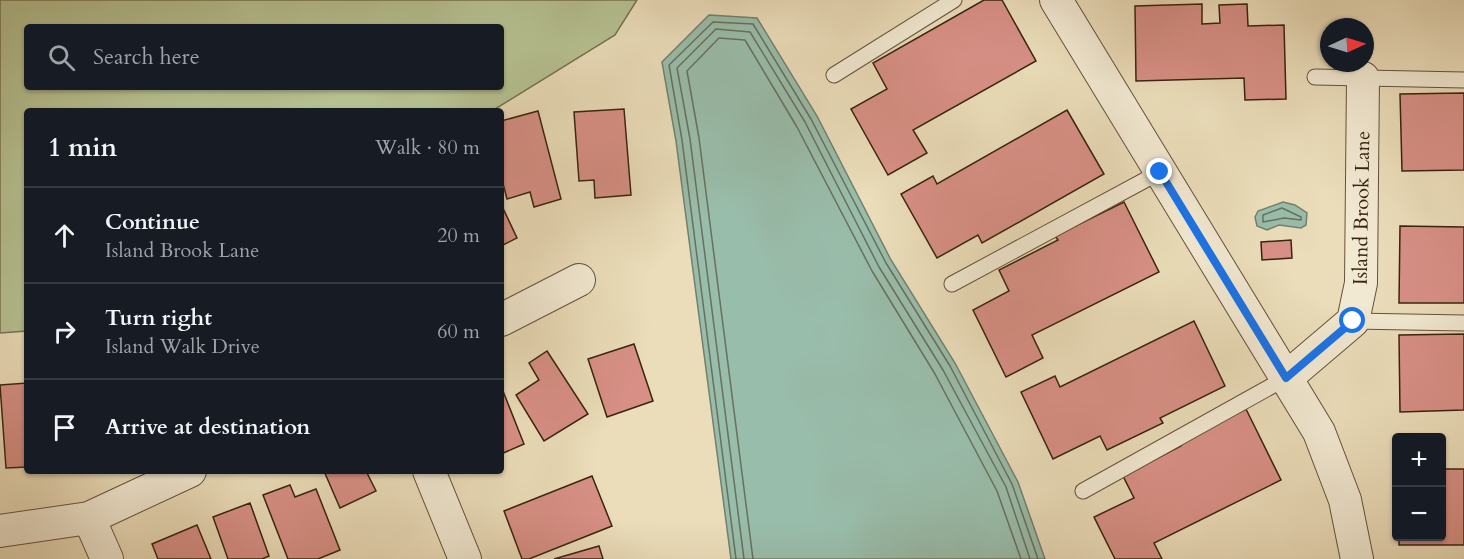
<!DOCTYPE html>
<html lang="en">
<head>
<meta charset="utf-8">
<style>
	body { margin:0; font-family:Cardo,serif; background:#20242c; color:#f1f3f6 }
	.controls { position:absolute; right:18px; bottom:18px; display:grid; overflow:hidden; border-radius:6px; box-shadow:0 2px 4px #0004 }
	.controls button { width:54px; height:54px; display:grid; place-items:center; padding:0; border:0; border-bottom:2px solid #363941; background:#171b24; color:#f1f3f6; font:30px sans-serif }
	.compass { position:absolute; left:1320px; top:18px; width:54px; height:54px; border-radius:50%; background:#171b24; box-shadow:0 2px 4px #0004; rotate:86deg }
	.stop { position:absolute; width:18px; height:18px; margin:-14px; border:4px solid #1a73e8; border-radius:50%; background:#fff }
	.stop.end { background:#1a73e8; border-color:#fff; box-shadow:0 2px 6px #0008 }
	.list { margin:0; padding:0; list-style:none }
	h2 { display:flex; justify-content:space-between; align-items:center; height:78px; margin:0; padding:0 24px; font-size:26px }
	h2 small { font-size:20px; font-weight:400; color:#9ea1a6 }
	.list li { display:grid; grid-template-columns:39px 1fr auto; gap:18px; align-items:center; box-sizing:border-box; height:96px; padding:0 24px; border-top:2px solid #363941 }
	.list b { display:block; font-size:22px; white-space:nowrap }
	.list p { margin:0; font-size:20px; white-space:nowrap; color:#9ea1a6 }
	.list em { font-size:20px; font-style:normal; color:#9ea1a6 }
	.icon { flex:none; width:33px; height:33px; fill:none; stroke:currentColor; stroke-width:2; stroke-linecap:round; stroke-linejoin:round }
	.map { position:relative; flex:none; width:1464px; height:559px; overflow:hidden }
	.search { position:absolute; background:#171b24; box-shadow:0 2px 4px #0004; left:24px; top:24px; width:480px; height:66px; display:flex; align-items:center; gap:15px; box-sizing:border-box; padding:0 21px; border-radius:6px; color:#9ea1a6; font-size:22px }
	.panel { position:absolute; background:#171b24; box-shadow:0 2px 4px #0004; left:24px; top:108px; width:480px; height:366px; border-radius:6px }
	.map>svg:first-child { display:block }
	.green { fill:#b6c191; stroke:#777250; stroke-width:1.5; fill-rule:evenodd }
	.water { fill:#99bdab; stroke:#72806d; stroke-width:1.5 }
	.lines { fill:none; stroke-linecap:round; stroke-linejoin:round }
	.shore { stroke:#68705d; stroke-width:1.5 }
	.building { fill:#d89086; stroke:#38240f; stroke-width:1.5 }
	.service-casing { stroke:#65523a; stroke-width:17 }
	.minor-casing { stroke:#65523a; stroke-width:34 }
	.service { stroke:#f2e9d2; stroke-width:15 }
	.minor { stroke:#f2e9d2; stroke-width:32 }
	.route { stroke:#1a73e8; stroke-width:8 }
	.labels { text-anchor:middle; stroke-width:6; stroke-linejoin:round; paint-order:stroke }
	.street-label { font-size:20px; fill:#38240f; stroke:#f2e9d2 }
</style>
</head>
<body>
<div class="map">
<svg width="1464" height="559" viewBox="0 0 1464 559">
	<rect width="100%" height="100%" fill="#ebddba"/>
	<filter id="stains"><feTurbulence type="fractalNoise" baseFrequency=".00333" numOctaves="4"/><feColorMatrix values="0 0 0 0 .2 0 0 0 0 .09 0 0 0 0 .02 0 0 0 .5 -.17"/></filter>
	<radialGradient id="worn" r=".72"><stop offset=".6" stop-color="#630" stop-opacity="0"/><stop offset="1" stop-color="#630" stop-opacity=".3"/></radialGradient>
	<path class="green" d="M0 0H637L615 35 492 111H27V331L0 333ZM27 27H501V87H27Z"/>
	<g class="water">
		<polygon points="709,15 757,18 817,116 891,260 955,363 1018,482 1045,559 731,559 676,141 662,62"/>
		<polygon points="1283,202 1295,205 1307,213 1306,225 1301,228 1279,225 1267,230 1257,226 1255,217 1258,211"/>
	</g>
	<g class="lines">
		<g class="shore">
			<polygon points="1282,208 1301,217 1301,220 1284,218 1263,222 1263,215"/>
			<polyline points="736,559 682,140 669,65 713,22 753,24 811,119 886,263 950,366 1012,484 1038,559"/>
			<polyline points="744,559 690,139 677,68 716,29 750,32 805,122 879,267 943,370 1006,487 1030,559"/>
			<polyline points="753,559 699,138 687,71 719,38 745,40 797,127 872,271 935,374 997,491 1021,559"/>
		</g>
	</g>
	<g class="building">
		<polygon points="984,0 1002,0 1036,61 913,130 927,153 888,175 851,109 887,89 873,63"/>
		<polygon points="1202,4 1202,24 1220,23 1219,5 1247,4 1248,26 1284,25 1286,99 1245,100 1244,78 1136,81 1135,6"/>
		<polygon points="1464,93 1464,170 1402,171 1400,94"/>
		<polygon points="624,109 631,195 595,198 594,180 579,181 574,112"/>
		<polygon points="1067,110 1104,174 982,243 978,235 937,258 901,194 933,176 937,184"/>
		<polygon points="538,111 561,199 534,207 530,192 507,199 501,176 501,121"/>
		<polygon points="1124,202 1159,272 1032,335 1043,358 1006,377 973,310 1009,291 999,270 1058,240 1055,236"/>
		<polygon points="501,204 517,238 501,246"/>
		<polygon points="1400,226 1464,227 1464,303 1399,303"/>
		<polygon points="1291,240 1292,258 1262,260 1261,242"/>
		<polygon points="1194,321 1225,386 1160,418 1163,423 1107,450 1100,436 1053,459 1021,392 1055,376 1060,387"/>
		<polygon points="1464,334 1464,410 1400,412 1399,335"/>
		<polygon points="634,344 653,401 607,417 588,359"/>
		<polygon points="547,351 588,414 544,441 516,395 539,380 529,363"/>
		<polygon points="27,383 27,467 6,468 0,385"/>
		<polygon points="501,386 524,444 501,454"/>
		<polygon points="1246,409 1281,480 1154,543 1162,559 1115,559 1094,517 1134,498 1123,476 1181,446 1179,442"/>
		<polygon points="1442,469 1464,469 1464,545 1399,545 1399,536 1442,536"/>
		<polygon points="324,471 366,471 376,491 340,508"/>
		<polygon points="592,476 612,526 529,559 522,559 504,511"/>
		<polygon points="290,485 295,497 316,489 340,550 318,559 288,559 263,495"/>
		<polygon points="250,503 269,556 262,559 228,559 213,517"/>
		<polygon points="197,525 211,559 158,559 152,544"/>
		<polygon points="599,546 603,559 554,559"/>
	</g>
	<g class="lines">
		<g class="service-casing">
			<g id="service">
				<polyline points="834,75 954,0"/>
				<polyline points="1315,77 1464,80"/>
				<polyline points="952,284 1160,172"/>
				<polyline points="1353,321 1464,323"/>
				<polyline points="1083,491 1286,378"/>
			</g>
		</g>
		<g class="minor-casing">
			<g id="minor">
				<polyline points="1056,0 1319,432 1345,500 1357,559"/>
				<polyline points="501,320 579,280"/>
				<polyline points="1286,378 1353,321 1361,283 1363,78"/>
				<polyline points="429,471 465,559"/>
				<polyline points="89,518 107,559"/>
				<polyline points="0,531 89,518 190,471"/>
			</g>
		</g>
		<use href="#service" class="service"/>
		<use href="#minor" class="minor"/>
	</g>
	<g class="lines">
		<polyline class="route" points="1160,172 1286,378 1353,321"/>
	</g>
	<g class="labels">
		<g class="street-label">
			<text transform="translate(1361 208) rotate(-89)" y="7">Island Brook Lane</text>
		</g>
	</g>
	<rect width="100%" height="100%" filter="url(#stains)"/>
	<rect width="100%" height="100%" fill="url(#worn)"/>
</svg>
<div class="controls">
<button>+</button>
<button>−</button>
</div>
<svg class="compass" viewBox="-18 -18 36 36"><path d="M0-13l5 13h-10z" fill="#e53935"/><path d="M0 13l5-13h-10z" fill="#9ea1a6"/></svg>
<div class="stop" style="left:1353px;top:321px"></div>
<div class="stop end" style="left:1160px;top:172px"></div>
<div class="search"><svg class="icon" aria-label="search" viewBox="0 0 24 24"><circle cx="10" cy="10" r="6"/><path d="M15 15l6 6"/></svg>Search here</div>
<section class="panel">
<h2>1 min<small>Walk · 80 m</small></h2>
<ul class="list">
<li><svg class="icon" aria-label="ahead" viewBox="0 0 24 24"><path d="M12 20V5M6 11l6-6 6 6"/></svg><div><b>Continue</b><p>Island Brook Lane</p></div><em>20 m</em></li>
<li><svg class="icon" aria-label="right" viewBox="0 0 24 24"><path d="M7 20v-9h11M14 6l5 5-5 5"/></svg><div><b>Turn right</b><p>Island Walk Drive</p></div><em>60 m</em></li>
<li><svg class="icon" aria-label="arrive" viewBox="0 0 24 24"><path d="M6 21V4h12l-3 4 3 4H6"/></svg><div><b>Arrive at destination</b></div></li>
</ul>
</section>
</div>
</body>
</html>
